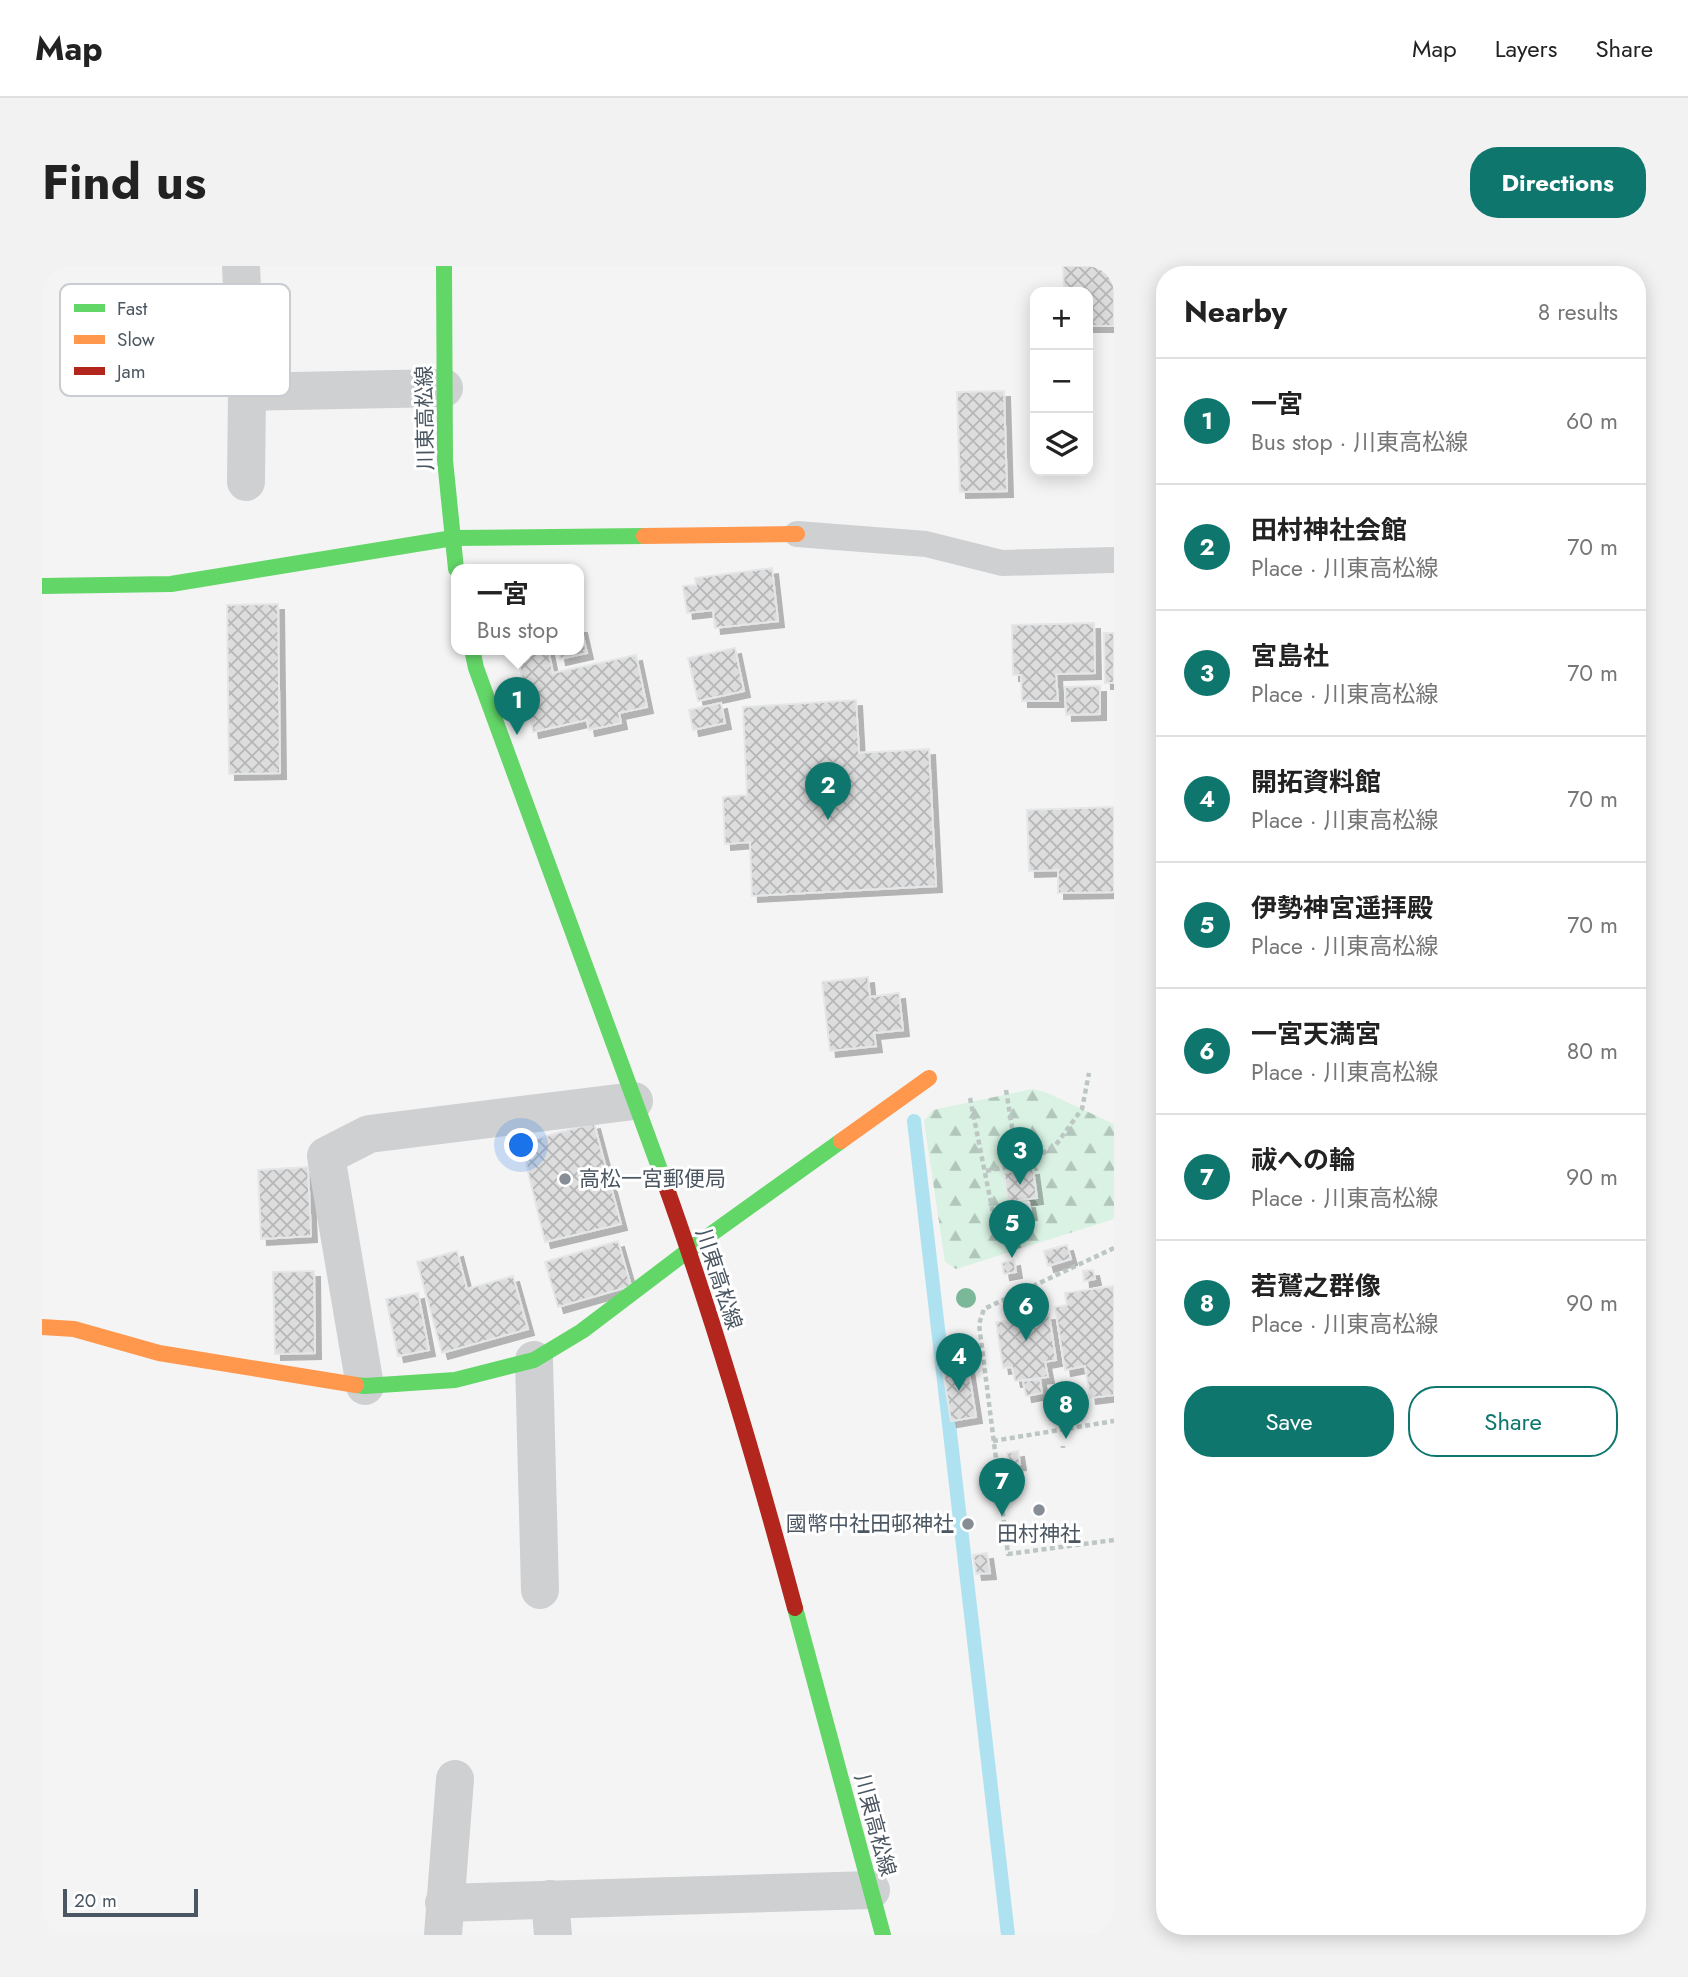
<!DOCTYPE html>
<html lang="en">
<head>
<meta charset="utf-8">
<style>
	body { margin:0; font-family:Jost,"Noto Sans JP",sans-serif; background:#f2f2f2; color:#222 }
	.controls { position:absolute; right:21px; top:21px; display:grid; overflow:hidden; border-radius:14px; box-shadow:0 4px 18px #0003 }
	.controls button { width:63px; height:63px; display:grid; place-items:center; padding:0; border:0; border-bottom:2px solid #e0e0e0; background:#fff; color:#222; font:35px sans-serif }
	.scale { position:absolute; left:21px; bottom:18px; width:135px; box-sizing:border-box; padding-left:7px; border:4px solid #4a5661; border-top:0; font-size:19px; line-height:24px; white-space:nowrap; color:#4a5661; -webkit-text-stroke:5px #fff; paint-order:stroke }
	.you { position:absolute; left:480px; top:880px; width:24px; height:24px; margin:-18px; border:5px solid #fff; border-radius:50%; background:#1a73e8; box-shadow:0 0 0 10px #1a73e833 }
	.badge { display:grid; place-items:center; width:46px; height:46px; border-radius:50%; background:#0f766e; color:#fff; font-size:23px; font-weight:700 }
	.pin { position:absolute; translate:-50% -58px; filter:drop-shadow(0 2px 4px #0008) }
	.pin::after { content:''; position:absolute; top:37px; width:24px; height:21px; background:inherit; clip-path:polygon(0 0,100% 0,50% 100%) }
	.popup { position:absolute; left:409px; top:298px; width:133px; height:91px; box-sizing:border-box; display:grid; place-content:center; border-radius:14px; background:#fff; filter:drop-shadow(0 2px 5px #0005); font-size:23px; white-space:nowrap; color:#767676 }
	.popup b { font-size:26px; color:#222 }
	.popup::after { content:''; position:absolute; left:50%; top:100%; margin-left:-14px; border:14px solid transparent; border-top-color:#fff }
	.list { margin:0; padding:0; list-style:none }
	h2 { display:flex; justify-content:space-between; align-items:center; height:91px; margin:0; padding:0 28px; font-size:30px }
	h2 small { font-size:23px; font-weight:400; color:#767676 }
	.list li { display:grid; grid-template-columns:46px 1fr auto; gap:21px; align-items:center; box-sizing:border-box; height:126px; padding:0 28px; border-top:2px solid #e0e0e0 }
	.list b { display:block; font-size:26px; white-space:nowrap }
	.list p { margin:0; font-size:23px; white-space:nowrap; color:#767676 }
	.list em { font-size:23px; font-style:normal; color:#767676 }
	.actions { display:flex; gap:14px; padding:21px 28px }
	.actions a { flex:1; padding:16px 0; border:2px solid #0f766e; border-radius:28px; text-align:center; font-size:24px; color:#0f766e }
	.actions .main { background:#0f766e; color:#fff }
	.icon { flex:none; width:38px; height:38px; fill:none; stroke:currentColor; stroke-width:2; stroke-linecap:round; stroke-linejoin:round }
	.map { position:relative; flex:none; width:1072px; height:1669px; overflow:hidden; border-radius:28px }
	header { display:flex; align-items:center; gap:42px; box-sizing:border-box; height:98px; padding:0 35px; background:#fff; border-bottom:2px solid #e0e0e0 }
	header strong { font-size:33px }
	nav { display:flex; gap:38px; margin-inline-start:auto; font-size:24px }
	.intro { display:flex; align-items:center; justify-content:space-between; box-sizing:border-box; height:168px; padding:0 42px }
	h1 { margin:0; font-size:49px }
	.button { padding:18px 32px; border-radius:28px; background:#0f766e; color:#fff; font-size:24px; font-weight:700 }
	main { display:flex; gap:42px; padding:0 42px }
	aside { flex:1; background:#fff; border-radius:28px; box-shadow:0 4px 18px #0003 }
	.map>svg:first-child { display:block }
	.forest { fill:url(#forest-firs) }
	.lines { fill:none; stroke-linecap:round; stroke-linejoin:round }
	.stream { stroke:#aee2f0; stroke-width:14 }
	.building { fill:url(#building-cross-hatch); stroke:#e5e6e7; stroke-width:2; filter:url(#shadow) }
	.path { stroke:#bcc7c4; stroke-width:4.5; stroke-dasharray:5 3.5; stroke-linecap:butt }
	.lane { stroke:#ced0d2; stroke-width:26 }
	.street { stroke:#ced0d2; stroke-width:38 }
	.fast { stroke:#63d668; stroke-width:16 }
	.slow { stroke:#ff974d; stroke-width:16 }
	.jam { stroke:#b3261e; stroke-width:16 }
	.tree { fill:#7ab899 }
	.poi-dot { fill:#868d94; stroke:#fff; stroke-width:2.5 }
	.labels { text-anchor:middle; stroke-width:6; stroke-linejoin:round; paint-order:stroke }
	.street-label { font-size:21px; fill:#4a5661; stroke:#fff }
	.poi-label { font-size:21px; fill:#4a5661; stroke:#fff; text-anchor:start }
	.key { fill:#fff; stroke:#c9ccd0; stroke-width:2 }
	.key-label { font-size:19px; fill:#4a5661 }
</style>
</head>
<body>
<header>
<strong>Map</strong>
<nav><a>Map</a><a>Layers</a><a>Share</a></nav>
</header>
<div class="intro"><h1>Find us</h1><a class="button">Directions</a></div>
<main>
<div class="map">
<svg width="1072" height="1669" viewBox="0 0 1072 1669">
	<defs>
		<pattern id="forest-firs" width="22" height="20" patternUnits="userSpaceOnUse" patternTransform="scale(1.75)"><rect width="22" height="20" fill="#d9f2e3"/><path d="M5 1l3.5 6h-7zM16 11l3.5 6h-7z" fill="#b2c7bb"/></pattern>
		<pattern id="building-cross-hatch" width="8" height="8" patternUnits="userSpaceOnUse" patternTransform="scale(1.75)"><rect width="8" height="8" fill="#ddddde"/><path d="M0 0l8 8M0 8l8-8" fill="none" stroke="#b5b6b7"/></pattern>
		<filter id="shadow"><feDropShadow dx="6" dy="6" stdDeviation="0" flood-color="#0004"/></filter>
	</defs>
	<rect width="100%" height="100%" fill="#f4f4f4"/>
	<polygon class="forest" points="990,823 1003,826 1072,858 1072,953 914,1003 903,996 882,855 891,844"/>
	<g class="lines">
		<polyline class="stream" points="872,855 966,1669"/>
	</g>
	<g class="building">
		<polygon points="1021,0 1072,0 1072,60 1046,60 1046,26 1022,26"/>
		<polygon points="962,125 965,225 918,226 915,126"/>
		<polygon points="730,302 736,355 673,362 671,344 645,347 641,320 654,319 653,312"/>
		<polygon points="236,338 238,507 187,508 185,339"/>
		<polygon points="1052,357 1053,407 1014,408 1016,435 980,435 979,409 971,409 970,359"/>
		<polygon points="536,361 539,361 545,387 518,393 516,383 536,383"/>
		<polygon points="1062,367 1072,367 1072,417 1063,417"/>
		<polygon points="693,382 702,425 656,435 646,392"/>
		<polygon points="474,383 506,383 511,407 594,389 605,441 577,447 579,457 547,464 545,454 491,466"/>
		<polygon points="1058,420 1058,448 1024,449 1023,421"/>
		<polygon points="814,434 817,487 887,483 894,620 710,630 708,576 683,578 681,531 705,529 701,441"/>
		<polygon points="679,437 683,457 651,464 647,444"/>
		<polygon points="1072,541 1072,626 1016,627 1016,604 987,605 985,544"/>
		<polygon points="826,711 828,731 857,727 861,764 832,767 834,780 788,785 780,716"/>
		<polygon points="552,857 579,958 503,976 479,877"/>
		<polygon points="266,901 269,970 219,973 216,904"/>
		<polygon points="991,903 995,932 966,936 962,907"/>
		<polygon points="987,936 989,948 977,950 975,937"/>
		<polygon points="970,967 972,975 963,977 961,969"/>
		<polygon points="576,975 589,1020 516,1041 503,996"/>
		<polygon points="1025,979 1029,993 1006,1000 1002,985"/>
		<polygon points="415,985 425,1023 471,1010 486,1063 400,1087 375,996"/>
		<polygon points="972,994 974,1006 962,1008 960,997"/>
		<polygon points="1051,1004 1053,1013 1042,1015 1041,1005"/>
		<polygon points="272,1005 273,1087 233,1088 231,1006"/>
		<polygon points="1072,1020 1072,1129 1048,1132 1043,1100 1023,1104 1013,1041 1025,1039 1023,1027"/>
		<polygon points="376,1027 387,1084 356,1090 344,1033"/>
		<polygon points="993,1043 994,1050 1007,1048 1014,1094 1003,1096 1006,1111 973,1115 970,1101 961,1102 954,1056 969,1054 968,1047"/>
		<polygon points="925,1094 934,1151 909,1155 900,1099"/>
		<polygon points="998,1113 1000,1127 984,1130 981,1115"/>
		<polygon points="976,1185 978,1198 967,1199 965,1187"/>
		<polygon points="945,1287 948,1307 934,1308 931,1289"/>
	</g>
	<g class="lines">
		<g class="path">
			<polyline points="964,824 976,899"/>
			<polyline points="928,832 956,972"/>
			<polyline points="944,905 982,898 1013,880 1040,843 1047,807"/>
			<polyline points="1072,982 942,1043 937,1058 966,1288 1072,1274"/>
			<polyline points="951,1175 1072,1155"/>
			<polyline points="1021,1180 1021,1182"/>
		</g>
		<polyline class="lane" points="755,268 884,278 960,297 1072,294"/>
		<g class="street">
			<polyline points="199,0 205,126 204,216"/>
			<polyline points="205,126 402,122"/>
			<polyline points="492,1094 498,1324"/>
			<polyline points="323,1120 284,890 327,868 592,835"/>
			<polyline points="508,1633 511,1669"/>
			<polyline points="402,1637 829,1624"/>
			<polyline points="401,1669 413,1513"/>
		</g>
		<g class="fast">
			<polyline points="402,0 403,194 414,303"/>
			<polyline points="0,320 129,318 411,272 602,270"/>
			<polyline points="430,383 434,402 621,912"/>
			<polyline points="314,1119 323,1120 413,1114 492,1094 540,1065 647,984 799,875"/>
			<polyline points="753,1342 841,1669"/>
		</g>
		<g class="slow">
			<polyline points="602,270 755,268"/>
			<polyline points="799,875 887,812"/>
			<polyline points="0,1061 32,1063 117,1087 314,1119"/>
		</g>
		<path class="jam" d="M621 912C672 1053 714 1197 753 1342"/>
	</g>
	<circle class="tree" cx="924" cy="1032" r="10"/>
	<g class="poi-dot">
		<circle cx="523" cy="913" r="7"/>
		<circle cx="997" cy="1244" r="7"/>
		<circle cx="926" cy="1258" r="7"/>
	</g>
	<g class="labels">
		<g class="street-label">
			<text transform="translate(383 152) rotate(-91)" y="7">川東高松線</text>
			<text transform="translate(677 1013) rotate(72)" y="7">川東高松線</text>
			<text transform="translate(833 1559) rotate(75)" y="7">川東高松線</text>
		</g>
		<g class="poi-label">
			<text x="537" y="920">高松一宮郵便局</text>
			<text x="912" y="1265" text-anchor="end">國幣中社田邨神社</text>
			<text x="997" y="1275" text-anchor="middle">田村神社</text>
		</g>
	</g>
	<rect x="18" y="18" width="230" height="112" rx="10" class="key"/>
	<rect x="32" y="38" width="31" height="8" fill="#63d668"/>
	<rect x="32" y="69" width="31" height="9" fill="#ff974d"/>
	<rect x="32" y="101" width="31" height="8" fill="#b3261e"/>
	<g class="key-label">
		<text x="75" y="49">Fast</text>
		<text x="75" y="80">Slow</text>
		<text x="75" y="112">Jam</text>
	</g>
</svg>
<div class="controls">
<button>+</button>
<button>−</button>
<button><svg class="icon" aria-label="layers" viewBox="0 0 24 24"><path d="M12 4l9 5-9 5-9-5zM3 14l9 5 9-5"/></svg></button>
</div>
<div class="scale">20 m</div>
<div class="you"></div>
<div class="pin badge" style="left:475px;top:469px">1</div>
<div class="popup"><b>一宮</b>Bus stop</div>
<div class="pin badge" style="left:786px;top:554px">2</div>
<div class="pin badge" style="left:978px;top:919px">3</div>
<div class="pin badge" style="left:917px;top:1125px">4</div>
<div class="pin badge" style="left:970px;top:992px">5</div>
<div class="pin badge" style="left:984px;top:1075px">6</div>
<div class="pin badge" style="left:960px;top:1250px">7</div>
<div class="pin badge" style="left:1024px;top:1173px">8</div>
</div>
<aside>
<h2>Nearby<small>8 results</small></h2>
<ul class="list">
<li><span class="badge">1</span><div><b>一宮</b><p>Bus stop · 川東高松線</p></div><em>60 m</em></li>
<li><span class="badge">2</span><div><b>田村神社会館</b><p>Place · 川東高松線</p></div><em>70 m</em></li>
<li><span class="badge">3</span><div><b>宮島社</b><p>Place · 川東高松線</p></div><em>70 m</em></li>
<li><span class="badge">4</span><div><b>開拓資料館</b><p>Place · 川東高松線</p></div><em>70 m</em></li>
<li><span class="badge">5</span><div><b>伊勢神宮遥拝殿</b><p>Place · 川東高松線</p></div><em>70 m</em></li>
<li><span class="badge">6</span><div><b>一宮天満宮</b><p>Place · 川東高松線</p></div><em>80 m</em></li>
<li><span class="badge">7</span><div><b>祓への輪</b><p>Place · 川東高松線</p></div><em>90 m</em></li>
<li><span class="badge">8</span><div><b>若鷲之群像</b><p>Place · 川東高松線</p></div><em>90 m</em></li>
</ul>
<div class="actions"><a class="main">Save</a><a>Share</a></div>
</aside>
</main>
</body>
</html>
